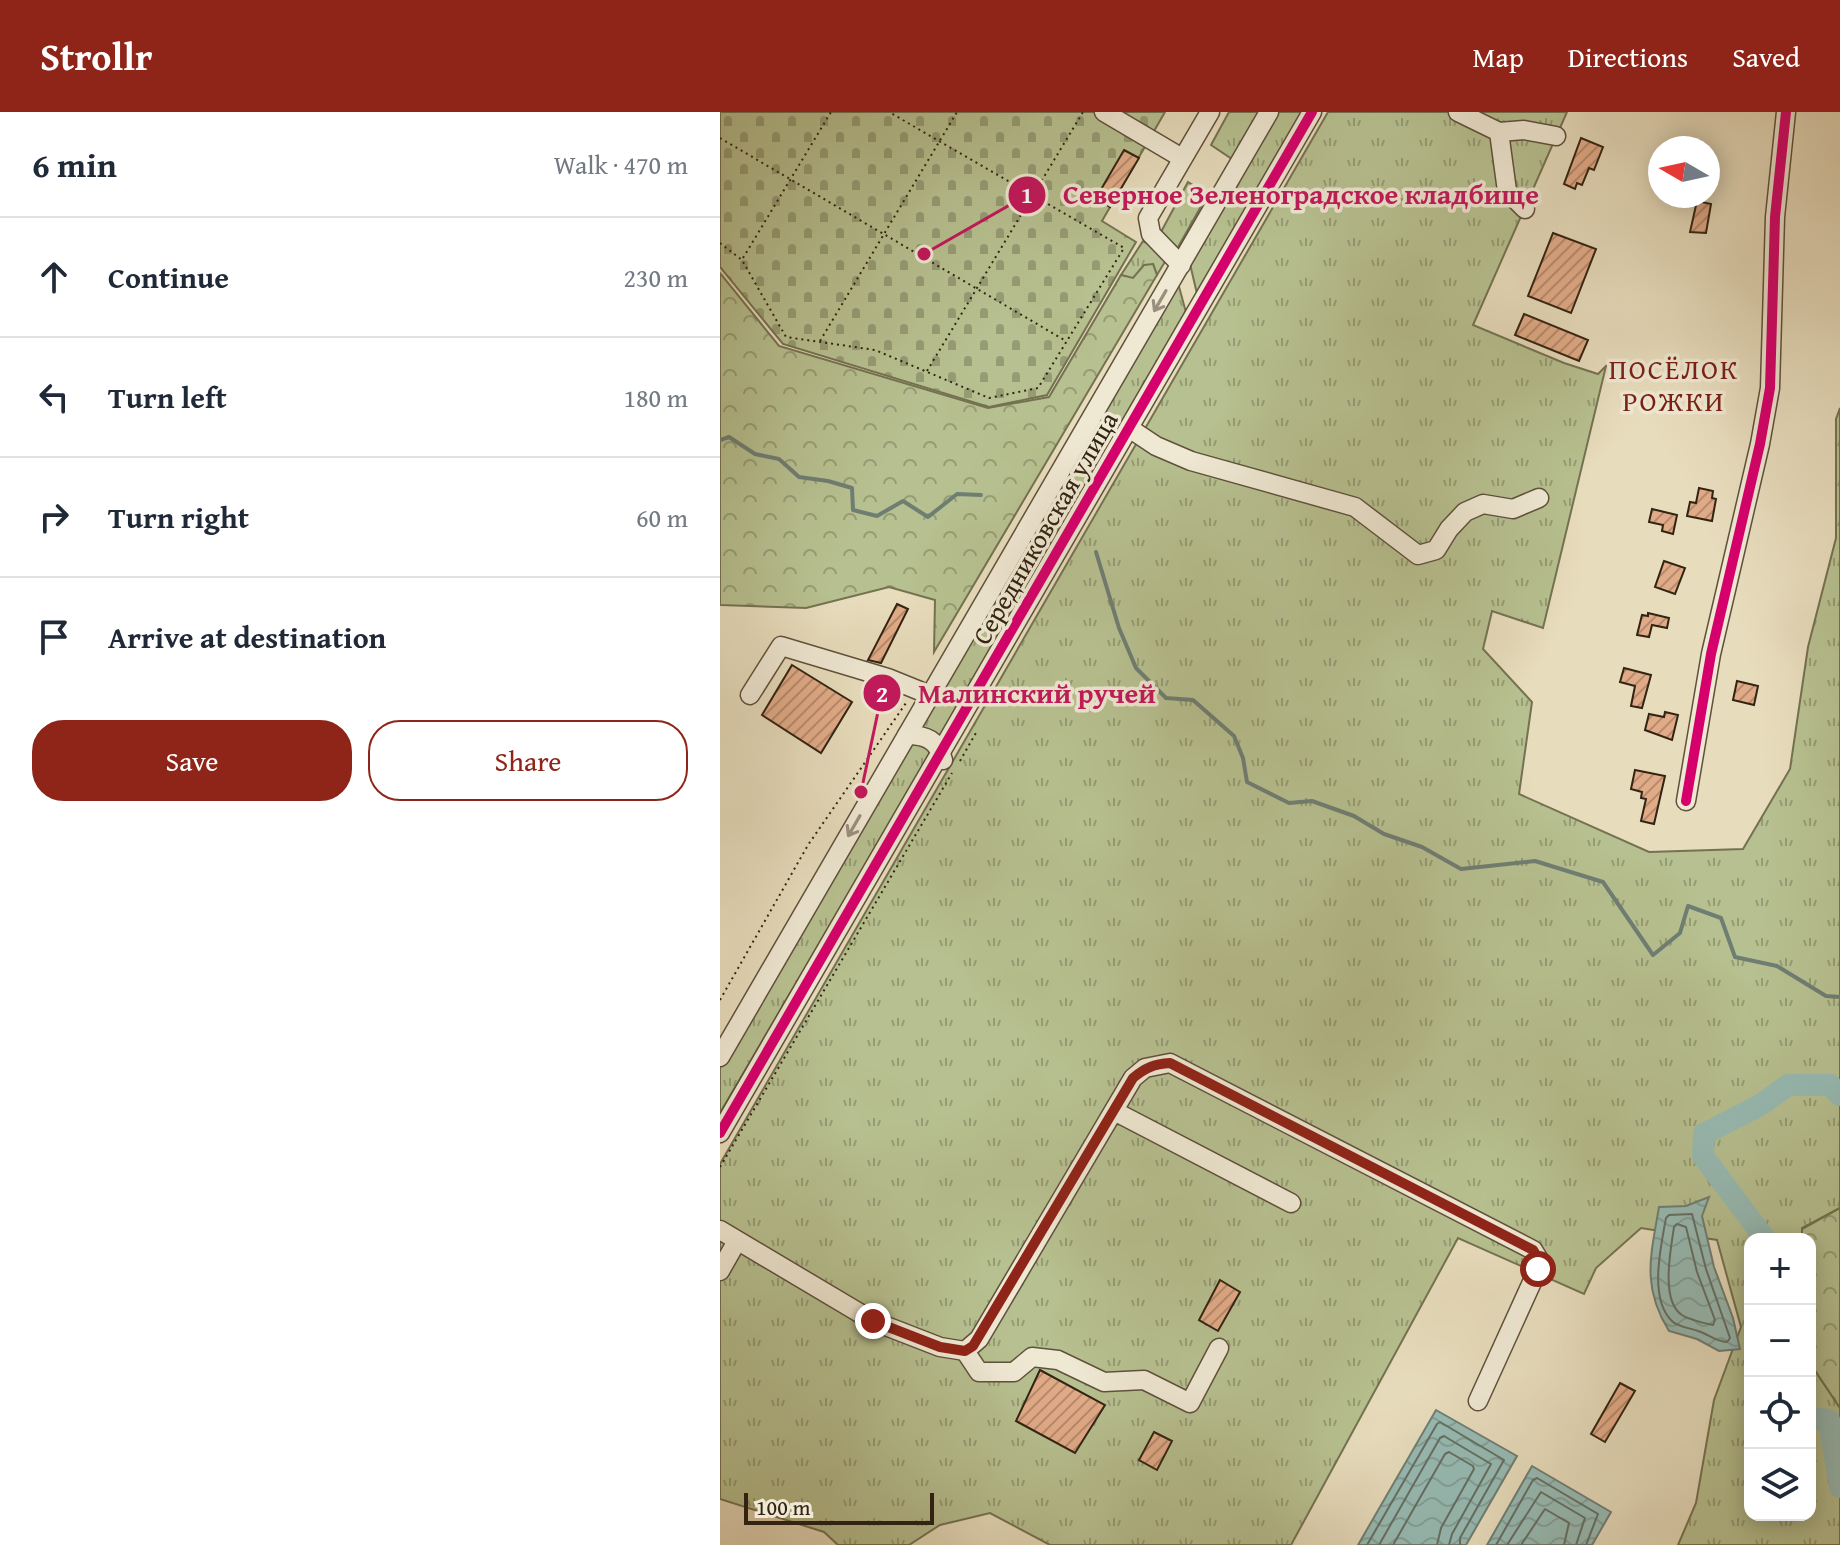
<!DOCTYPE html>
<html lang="en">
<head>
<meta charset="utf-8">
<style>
	body { margin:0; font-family:"Gentium Book Plus",serif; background:#f6f6f7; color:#1f2937 }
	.controls { position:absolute; right:24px; bottom:24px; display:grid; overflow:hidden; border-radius:16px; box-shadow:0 4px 20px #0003 }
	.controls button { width:72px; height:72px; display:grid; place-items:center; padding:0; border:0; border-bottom:2px solid #e0e1e3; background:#fff; color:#1f2937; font:40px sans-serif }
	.compass { position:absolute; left:928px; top:24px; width:72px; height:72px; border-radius:50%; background:#fff; box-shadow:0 4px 20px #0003; rotate:279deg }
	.scale { position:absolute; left:24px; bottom:20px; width:190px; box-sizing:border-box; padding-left:8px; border:4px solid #322312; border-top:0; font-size:22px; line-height:28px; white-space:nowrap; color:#322312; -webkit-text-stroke:6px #efe8d3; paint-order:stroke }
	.stop { position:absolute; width:24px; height:24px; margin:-18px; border:6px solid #8f2418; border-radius:50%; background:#fff }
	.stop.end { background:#8f2418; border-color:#fff; box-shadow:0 2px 8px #0008 }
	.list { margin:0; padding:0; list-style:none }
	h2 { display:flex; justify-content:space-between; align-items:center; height:104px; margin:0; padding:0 32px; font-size:34px }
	h2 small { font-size:26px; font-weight:400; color:#747a83 }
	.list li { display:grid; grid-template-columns:52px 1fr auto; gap:24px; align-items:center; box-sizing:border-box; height:120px; padding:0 32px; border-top:2px solid #e0e1e3 }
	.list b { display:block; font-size:30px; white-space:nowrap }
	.list em { font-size:26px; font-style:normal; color:#747a83 }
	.actions { display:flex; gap:16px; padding:24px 32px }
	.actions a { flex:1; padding:18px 0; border:2px solid #8f2418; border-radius:32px; text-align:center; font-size:28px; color:#8f2418 }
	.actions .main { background:#8f2418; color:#fff }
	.icon { flex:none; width:44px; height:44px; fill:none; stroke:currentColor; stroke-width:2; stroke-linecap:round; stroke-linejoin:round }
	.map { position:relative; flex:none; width:1120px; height:1433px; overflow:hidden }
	header { display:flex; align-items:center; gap:48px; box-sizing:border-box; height:112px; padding:0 40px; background:#8f2418; color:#fff }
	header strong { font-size:38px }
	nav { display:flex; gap:44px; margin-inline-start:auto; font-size:28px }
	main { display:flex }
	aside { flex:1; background:#fff }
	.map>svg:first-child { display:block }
	.grass { fill:url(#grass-tufts); stroke:#747251; stroke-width:2 }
	.forest { fill:url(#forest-crowns); stroke:#747251; stroke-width:2 }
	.cemetery { fill:url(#cemetery-stones); stroke:#747251; stroke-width:2 }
	.water { fill:url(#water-waves); stroke:#6f7e73; stroke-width:2 }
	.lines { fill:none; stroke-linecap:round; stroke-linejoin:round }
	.shore { stroke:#646f63; stroke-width:2 }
	.stream { stroke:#6f7e73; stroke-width:4 }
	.river { stroke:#97bbb4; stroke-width:22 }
	.building { fill:url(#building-hatch); stroke:#322312; stroke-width:2 }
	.minor-casing { stroke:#5f513c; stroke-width:21 }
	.path { stroke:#322312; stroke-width:2; stroke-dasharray:2 4; stroke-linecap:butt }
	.minor { stroke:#efe8d3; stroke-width:18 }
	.cycleway-casing { stroke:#efe8d3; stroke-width:15 }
	.cycleway { stroke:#d6006c; stroke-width:10 }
	.oneway { stroke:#9a8f7c }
	.route { stroke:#8f2418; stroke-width:10 }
	.labels { text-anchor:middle; stroke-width:7; stroke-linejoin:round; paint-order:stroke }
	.street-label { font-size:26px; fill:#322312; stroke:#efe8d3 }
	.neighbourhood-label { font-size:28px; letter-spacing:2px; fill:#7a1f14; stroke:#efe8d3 }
	.leader { fill:none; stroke:#c2185b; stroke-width:3 }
	.callout-dot { fill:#c2185b; stroke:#efe8d3; stroke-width:3 }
	.mark-label { font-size:24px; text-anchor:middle; font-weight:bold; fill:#fff }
	.callout-label { font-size:28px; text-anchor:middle; font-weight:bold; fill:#c2185b; stroke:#efe8d3; stroke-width:7; stroke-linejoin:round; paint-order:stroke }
</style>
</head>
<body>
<header>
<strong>Strollr</strong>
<nav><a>Map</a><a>Directions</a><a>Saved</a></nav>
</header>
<main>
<aside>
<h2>6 min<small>Walk · 470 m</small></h2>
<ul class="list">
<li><svg class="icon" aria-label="ahead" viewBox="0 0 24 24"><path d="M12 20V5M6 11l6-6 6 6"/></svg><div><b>Continue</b></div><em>230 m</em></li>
<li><svg class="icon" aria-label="left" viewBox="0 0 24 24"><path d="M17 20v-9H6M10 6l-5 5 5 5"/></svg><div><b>Turn left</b></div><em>180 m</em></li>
<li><svg class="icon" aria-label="right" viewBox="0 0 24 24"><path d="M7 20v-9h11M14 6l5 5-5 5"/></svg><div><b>Turn right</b></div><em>60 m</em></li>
<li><svg class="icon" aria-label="arrive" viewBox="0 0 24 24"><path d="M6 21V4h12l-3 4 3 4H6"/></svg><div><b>Arrive at destination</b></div></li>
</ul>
<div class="actions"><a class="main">Save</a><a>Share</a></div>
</aside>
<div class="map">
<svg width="1120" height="1433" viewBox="0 0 1120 1433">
	<defs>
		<pattern id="grass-tufts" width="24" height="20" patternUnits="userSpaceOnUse" patternTransform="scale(2)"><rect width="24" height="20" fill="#b7c090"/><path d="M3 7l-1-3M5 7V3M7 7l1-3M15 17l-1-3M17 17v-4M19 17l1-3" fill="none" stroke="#959c74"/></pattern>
		<pattern id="forest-crowns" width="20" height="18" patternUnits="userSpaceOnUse" patternTransform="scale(2)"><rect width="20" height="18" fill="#b7c090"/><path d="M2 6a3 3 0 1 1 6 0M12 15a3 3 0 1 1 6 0" fill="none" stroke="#959c74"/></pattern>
		<pattern id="cemetery-stones" width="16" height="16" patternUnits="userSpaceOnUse" patternTransform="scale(2)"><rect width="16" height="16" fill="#b7c090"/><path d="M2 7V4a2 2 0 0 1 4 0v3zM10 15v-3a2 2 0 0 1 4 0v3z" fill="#959c74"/></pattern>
		<pattern id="water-waves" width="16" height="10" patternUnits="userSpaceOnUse" patternTransform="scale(2)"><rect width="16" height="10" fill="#97bbb4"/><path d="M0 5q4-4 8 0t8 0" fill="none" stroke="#83a09a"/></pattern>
		<pattern id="building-hatch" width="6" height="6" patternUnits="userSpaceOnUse" patternTransform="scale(2)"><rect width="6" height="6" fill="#e2ab87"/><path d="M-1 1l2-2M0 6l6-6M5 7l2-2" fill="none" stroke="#b88b6d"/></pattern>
	</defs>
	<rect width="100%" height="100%" fill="#e7dcbc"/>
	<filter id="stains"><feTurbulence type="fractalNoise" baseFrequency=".0025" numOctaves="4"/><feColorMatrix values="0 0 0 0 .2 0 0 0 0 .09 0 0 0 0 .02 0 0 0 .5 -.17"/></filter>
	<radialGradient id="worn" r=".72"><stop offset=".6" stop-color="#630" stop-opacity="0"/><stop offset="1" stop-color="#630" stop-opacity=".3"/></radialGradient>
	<g class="grass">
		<polygon points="509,0 539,0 512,47 491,33"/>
		<polygon points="557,0 585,0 478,186 470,152"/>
		<polygon points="608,0 847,0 753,213 844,251 878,262 886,254 823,516 772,499 763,537 812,590 799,682 929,740 1023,737 1070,657 1088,535 1116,426 1116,307 1120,296 1120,1096 1082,1116 1082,1127 1030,1127 1030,1403 1090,1403 1090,1251 1120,1296 1120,1433 958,1433 976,1391 994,1288 1021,1215 997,1128 921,1116 876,1156 864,1182 738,1126 571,1433 330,1433 270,1401 220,1413 189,1433 118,1433 104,1420 0,1387 0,1052"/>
		<polygon points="468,70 488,82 457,137 442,123 442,118"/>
		<polygon points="423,129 434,135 446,148 437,163 433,152 413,167 401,163"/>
		<polygon points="458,171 467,204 0,1001 0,954"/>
	</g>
	<g class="forest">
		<polygon points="433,152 437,163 214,540 215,488 169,475 86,496 0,493 0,161 59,234 268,296 329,285 401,163 413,166 424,153"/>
		<polygon points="1120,1096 1120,1296 1090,1251 1090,1127 1082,1127 1082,1117"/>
	</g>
	<polygon class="cemetery" points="0,0 445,0 382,109 416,130 327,283 269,295 63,232 0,155"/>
	<g class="water">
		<path d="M989 1085 982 1104 994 1155 1013 1206 1020 1237 999 1239 977 1227 949 1219C921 1174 931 1143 939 1095L966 1094Z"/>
		<polygon points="716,1298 797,1344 746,1433 638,1433"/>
		<polygon points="812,1354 891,1400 872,1433 767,1433"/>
	</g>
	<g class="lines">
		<g class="shore">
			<path d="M972 1102 986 1157 1010 1226 1007 1230C996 1230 988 1222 978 1219 970 1216 959 1215 953 1210 928 1188 941 1134 946 1106L949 1103Z"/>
			<path d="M957 1112 966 1115 977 1160 995 1208 993 1213C984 1211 969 1208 962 1203 940 1189 951 1136 954 1115Z"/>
			<polyline points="647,1433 717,1312 720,1310 784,1348 740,1426 740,1433"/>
			<polyline points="659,1433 720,1326 724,1324 771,1352 732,1422 729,1433"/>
			<polyline points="673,1433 725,1342 729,1340 753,1354 754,1357 721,1416 717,1433"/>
			<polyline points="776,1433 813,1368 817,1366 878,1402 866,1433"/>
			<polyline points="787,1433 821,1380 865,1406 856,1433"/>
			<polyline points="801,1433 825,1397 849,1411 844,1433"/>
		</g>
		<g class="stream">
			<polyline points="0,328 9,325 35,342 59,347 79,365 108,369 132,376 133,398 157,404 183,389 208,405 237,382 261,383"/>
			<polyline points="376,440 399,516 416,556 446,586 473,588 514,624 523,646 527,670 569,691 592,689 634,704 664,722 702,735 741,757 815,749 883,770 933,843 960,821 968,794 1001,806 1015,845 1057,854 1106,884 1120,885"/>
		</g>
		<g class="river">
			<polyline points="1045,1127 983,1044 984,1022 1042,992 1068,973 1110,973 1120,983"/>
			<polyline points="1090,1306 1109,1308 1120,1375"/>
		</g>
	</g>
	<g class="building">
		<polygon points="861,26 883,35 874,58 869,56 862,73 857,71 855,77 844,72"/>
		<polygon points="404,38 419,46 390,95 376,86"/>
		<polygon points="977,89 991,92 986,121 970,120"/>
		<polygon points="833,121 876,137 851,201 808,184"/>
		<polygon points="804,202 868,228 859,249 795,223"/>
		<polygon points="979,376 993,379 992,386 996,387 992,409 967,404 970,390 976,391"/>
		<polygon points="932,397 957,403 953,422 942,419 943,413 929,410"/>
		<polygon points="944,449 965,456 955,482 935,475"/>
		<polygon points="177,492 188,497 161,551 148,548"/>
		<polygon points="928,501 949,506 947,516 932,513 929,525 917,523 922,503 928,504"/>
		<polygon points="72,553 132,590 101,641 42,603"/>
		<polygon points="904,556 931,563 922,596 911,594 915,574 900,570"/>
		<polygon points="1017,569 1038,574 1034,593 1013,588"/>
		<polygon points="945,600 958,603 952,628 925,618 929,602 944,605"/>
		<polygon points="915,658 945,664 934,712 921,709 926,687 921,686 922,680 911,677"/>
		<polygon points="500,1168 520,1180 498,1219 479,1208"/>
		<polygon points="320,1258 385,1293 355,1341 296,1309"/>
		<polygon points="900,1271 915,1279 885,1330 871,1322"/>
		<polygon points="434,1320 452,1329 437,1358 419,1348"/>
	</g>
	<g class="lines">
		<g class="minor-casing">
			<g id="minor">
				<polyline points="384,0 462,46"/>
				<polyline points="738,0 779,20 787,79 805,97"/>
				<polyline points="779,20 804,18 836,24"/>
				<polyline points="461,153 431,122 428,106 490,0"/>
				<polyline points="409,316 436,334 471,349 635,395 698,443 716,438 729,417 745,400 763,392 793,397 819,386"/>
				<polyline points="30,583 61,534 168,566 210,583"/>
				<path d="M187 623C206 623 218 628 223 648"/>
				<polyline points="966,689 991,542 1040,332 1050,276 1055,105 1066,0"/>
				<polyline points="0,945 549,0"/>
				<polyline points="394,999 571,1091"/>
				<polyline points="0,1021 592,0"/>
				<polyline points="0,1118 153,1209 220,1235 245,1239 259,1227 413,966 425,956 450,951 813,1138 818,1146 818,1157 758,1289"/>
				<polyline points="0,1159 17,1129"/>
				<polyline points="245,1239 259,1260 294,1260 312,1245 338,1248 384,1270 424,1268 470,1291 499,1236"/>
			</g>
		</g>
		<g class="path">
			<polyline points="0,26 346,229"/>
			<polyline points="0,131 22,148 66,225 155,238 269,286 318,276 404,136 169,0"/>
			<polyline points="23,146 111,0"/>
			<polyline points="100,229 237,0"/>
			<polyline points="207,259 363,0"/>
			<polyline points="240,649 257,619"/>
			<polyline points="0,888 88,733 186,591"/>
			<polyline points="0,1055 232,661"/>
		</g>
		<use href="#minor" class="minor"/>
		<g class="cycleway-casing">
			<g id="cycleway">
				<polyline points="966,689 991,542 1040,332 1050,276 1055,105 1066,0"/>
				<polyline points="0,1021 592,0"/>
			</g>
		</g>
		<use href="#cycleway" class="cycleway"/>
	</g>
	<defs><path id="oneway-shaft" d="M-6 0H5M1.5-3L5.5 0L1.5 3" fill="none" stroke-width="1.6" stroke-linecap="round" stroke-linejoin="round" transform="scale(2)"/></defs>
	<g class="oneway">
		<use href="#oneway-shaft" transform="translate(440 189) rotate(120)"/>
		<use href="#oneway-shaft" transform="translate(134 714) rotate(120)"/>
	</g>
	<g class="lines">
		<path class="route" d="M153 1209 220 1235 245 1239 253 1234 413 966C425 956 434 952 450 951L813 1138 818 1146V1157"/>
	</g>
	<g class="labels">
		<g class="street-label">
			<text transform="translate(325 416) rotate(-60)" y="9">Середниковская улица</text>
		</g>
		<g class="neighbourhood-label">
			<text x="954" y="267">ПОСЁЛОК<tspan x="954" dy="32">РОЖКИ</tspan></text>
		</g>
	</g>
	<path class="leader" d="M204 142L307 83M141 680L162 581"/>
	<g class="callout-dot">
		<circle cx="204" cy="142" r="8"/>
		<circle cx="141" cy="680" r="8"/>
		<circle cx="307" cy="83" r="20"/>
		<circle cx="162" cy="581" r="20"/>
	</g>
	<g class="mark-label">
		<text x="307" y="91">1</text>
		<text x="162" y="590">2</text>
	</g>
	<g class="callout-label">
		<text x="581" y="92">Северное Зеленоградское кладбище</text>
		<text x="317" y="591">Малинский ручей</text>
	</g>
	<rect width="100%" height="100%" filter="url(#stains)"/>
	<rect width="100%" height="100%" fill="url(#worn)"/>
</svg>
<div class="controls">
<button>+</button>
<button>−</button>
<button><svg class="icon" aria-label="locate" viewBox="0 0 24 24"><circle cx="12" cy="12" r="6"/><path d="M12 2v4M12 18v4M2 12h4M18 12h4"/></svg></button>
<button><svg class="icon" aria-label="layers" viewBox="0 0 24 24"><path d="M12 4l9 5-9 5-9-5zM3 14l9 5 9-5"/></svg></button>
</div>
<svg class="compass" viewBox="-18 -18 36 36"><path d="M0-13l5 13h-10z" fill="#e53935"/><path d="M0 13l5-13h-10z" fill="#747a83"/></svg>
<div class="scale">100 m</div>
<div class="stop" style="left:818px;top:1157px"></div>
<div class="stop end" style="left:153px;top:1209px"></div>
</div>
</main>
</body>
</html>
